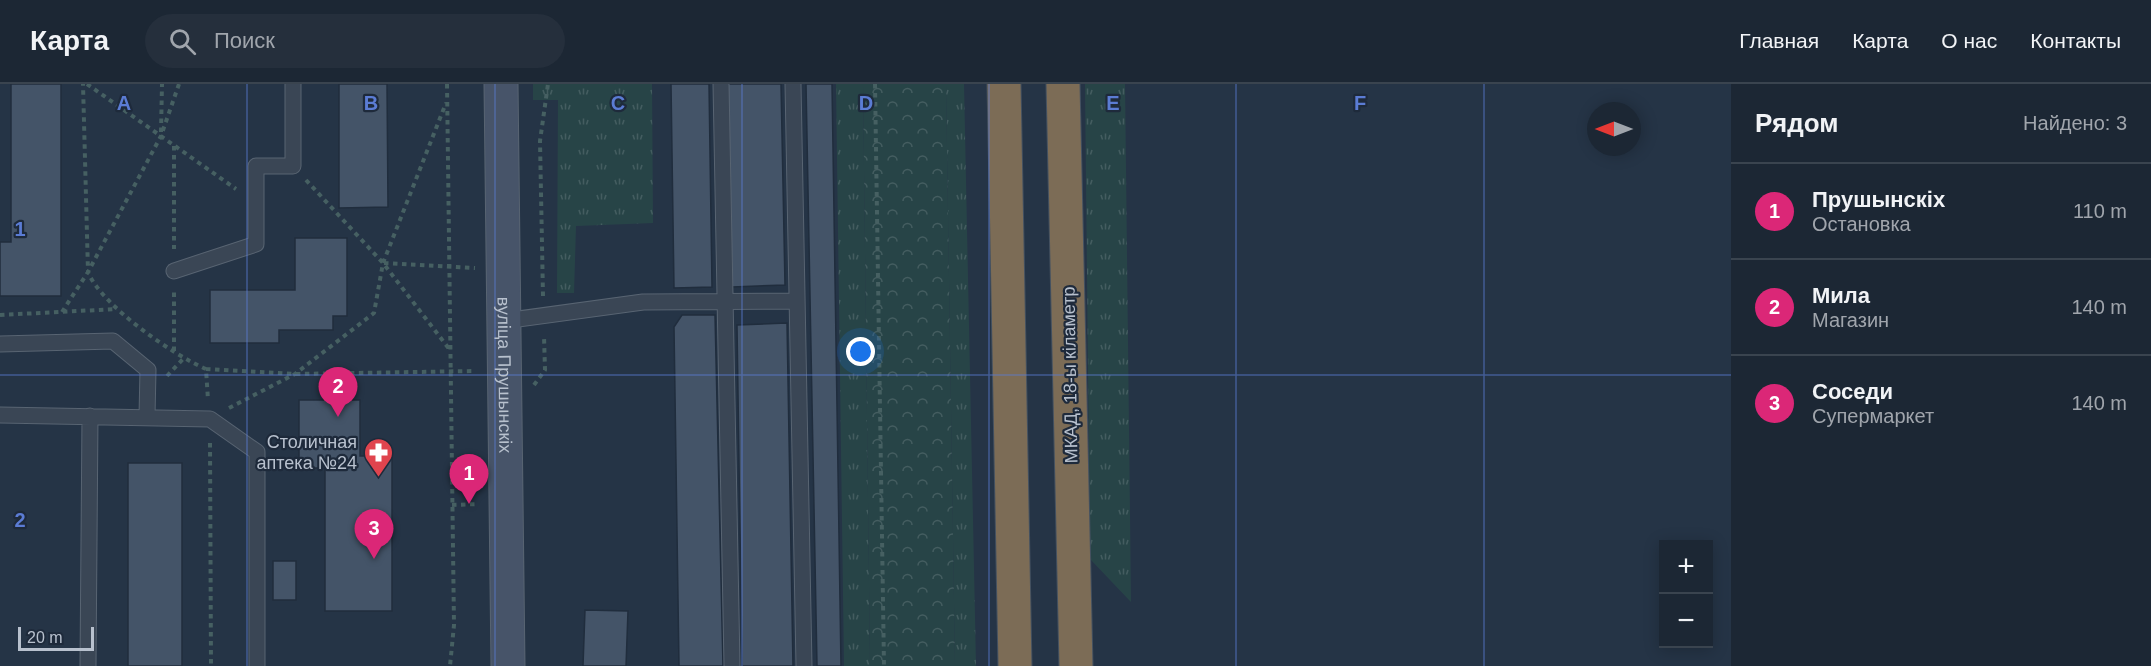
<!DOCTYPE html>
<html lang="ru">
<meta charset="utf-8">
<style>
body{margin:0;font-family:Arial,sans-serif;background:#252f3c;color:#f1f3f6}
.controls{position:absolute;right:18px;bottom:18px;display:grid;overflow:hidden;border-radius:0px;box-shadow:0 3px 15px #0003}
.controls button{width:54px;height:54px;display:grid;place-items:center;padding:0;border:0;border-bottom:2px solid #3a444f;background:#1c2734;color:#f1f3f6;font:30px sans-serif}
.compass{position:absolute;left:1587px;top:18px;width:54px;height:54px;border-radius:50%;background:#1c2734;box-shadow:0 3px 15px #0003;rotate:270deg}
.scale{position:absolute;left:18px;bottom:15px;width:76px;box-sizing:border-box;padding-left:6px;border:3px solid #b8c1ce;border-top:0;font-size:16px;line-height:21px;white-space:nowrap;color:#b8c1ce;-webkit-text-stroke:4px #1e2a3b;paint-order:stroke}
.you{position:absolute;left:861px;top:268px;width:21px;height:21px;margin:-15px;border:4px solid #fff;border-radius:50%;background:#1a73e8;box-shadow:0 0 0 9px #1a73e833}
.badge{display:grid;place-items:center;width:39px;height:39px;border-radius:50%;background:#db2777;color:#fff;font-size:20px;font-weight:700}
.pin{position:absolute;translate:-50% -50px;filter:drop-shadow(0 2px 3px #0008)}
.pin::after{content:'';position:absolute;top:32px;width:21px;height:18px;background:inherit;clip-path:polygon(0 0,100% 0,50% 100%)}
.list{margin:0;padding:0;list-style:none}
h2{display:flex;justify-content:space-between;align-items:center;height:78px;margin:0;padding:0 24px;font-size:26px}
h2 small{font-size:20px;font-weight:400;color:#a0a5ac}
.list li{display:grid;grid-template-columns:39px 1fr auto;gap:18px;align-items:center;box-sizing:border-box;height:96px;padding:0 24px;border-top:2px solid #3a444f}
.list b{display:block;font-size:22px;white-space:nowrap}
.list p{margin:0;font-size:20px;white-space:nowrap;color:#a0a5ac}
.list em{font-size:20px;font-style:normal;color:#a0a5ac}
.icon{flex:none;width:33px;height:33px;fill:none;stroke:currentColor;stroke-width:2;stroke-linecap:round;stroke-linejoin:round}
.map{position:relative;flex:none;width:1731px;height:582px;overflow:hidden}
header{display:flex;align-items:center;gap:36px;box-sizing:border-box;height:84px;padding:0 30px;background:#1c2734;border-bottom:2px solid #3a444f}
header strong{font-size:28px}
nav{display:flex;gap:33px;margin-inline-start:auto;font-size:21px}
.search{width:420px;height:54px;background:#252f3c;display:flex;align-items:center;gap:15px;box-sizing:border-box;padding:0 21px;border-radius:33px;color:#a0a5ac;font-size:22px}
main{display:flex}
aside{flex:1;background:#1c2734}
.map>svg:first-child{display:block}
</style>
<header>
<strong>Карта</strong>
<div class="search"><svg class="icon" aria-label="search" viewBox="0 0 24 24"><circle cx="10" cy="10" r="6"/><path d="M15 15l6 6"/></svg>Поиск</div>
<nav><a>Главная</a><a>Карта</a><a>О нас</a><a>Контакты</a></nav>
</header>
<main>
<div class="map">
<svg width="1731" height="582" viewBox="0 0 1731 582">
<defs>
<pattern id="grass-tufts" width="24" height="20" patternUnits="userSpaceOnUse" patternTransform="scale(1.5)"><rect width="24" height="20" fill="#274447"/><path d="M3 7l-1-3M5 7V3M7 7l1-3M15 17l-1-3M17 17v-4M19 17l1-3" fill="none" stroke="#445d60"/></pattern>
<pattern id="forest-crowns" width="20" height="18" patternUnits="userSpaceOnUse" patternTransform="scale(1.5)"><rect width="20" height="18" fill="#274447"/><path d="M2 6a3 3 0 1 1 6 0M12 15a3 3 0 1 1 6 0" fill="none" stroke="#445d60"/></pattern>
</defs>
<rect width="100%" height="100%" fill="#253446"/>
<path fill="url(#grass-tufts)" d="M533 0H652L653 139 576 142 574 209H557L558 16H533Z
M836 0H863L870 582H844Z
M946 0H964L976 582H955Z
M1085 0H1125L1131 518 1090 475Z"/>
<path fill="url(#forest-crowns)" d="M863 0H946L955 582H870Z"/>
<path fill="#445468" stroke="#202d3d" stroke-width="1.5" d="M11 0H61V212H0V158H11Z
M339 0H387L388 123 339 124Z
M671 0H709L712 203 674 204Z
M728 0H781L785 201 732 203Z
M806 0H832L841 582H817Z
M295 154H347V232H333V246H279V259H210V206H295Z
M682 231H715L723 582H679L674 243Z
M787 239 793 582H742L737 241Z
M299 316H360V372H392V527H325V384H299Z
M128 379H182V582H128Z
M273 477H296V516H273Z
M585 526 628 527 626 582H583Z"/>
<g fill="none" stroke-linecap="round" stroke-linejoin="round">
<defs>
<path id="lane" d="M721 0 732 582
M793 0 804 582
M174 187 256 160V82H293V0
M504 237 643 218 797 217
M0 260 113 257 148 286 147 332
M0 331 210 335 257 368V582
M88 582 90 332"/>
<g id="secondary">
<path id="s1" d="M501 0 508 582"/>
</g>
<path id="highway" d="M1004 0 1015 582
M1063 0 1076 582"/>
</defs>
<use href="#lane" stroke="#586472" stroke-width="17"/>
<use href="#secondary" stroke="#586472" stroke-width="35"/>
<use href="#highway" stroke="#445160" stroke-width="35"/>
<path stroke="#466062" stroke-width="4" stroke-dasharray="4.5 4.5" stroke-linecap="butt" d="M87 0 236 105
M179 0 161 52 88 188C101 221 173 271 206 285L208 316
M447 0 454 541 450 582
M875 0 884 582
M161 48 162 0
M174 62V165
M306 96 383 179 450 266
M384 179 475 184
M543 212 540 57 548 0
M62 228 88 188 83 0
M0 231 117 225
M174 267V206
M206 285 295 290 475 287
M167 292 183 275
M534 301 545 286 544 252
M229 324 295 290 374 229 383 179 446 19
M210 359 211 582
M452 421 479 420"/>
<use href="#lane" stroke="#3a4655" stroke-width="15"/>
<use href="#secondary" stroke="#475469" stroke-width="33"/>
<use href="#highway" stroke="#7c6c56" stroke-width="33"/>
</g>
<path fill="none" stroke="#5b7cd4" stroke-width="1.5" stroke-opacity="0.55" d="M247 0V582M495 0V582M742 0V582M989 0V582M1236 0V582M1484 0V582M0 291H1731"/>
<defs>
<symbol id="pharmacy-pin" viewBox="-11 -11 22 30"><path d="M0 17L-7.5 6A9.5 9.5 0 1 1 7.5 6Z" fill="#e0444e" stroke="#1e2a3b"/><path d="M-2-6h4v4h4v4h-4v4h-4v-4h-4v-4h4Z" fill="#fff"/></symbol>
</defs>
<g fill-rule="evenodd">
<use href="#pharmacy-pin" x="362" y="352" width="33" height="45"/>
</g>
<g text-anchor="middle" stroke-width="4.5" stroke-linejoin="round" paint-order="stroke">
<g font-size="18" fill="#b8c1ce" stroke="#1e2a3b">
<text dy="6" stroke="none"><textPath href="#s1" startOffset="291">вуліца Прушынскіх</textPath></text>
<text transform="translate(1070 291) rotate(-91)" y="6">МКАД, 18-ы кіламетр</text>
</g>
<g font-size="18" fill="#b8c1ce" stroke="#1e2a3b" text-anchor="end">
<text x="357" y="364">Столичная<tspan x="357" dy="21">аптека №24</tspan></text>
</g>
</g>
<g font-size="20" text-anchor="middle" font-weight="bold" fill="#5b7cd4" stroke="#1e2a3b" stroke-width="4.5" stroke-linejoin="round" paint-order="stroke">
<text x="124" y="26">A</text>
<text x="371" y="26">B</text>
<text x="618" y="26">C</text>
<text x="866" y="26">D</text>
<text x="1113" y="26">E</text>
<text x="1360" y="26">F</text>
<text x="20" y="152">1</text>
<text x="20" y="443">2</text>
</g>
</svg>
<div class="controls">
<button>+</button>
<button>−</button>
</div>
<svg class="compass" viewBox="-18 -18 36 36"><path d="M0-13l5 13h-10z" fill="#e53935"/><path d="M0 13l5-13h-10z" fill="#a0a5ac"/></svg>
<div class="scale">20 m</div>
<div class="you"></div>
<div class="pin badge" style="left:469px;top:420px">1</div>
<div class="pin badge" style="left:338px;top:333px">2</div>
<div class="pin badge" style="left:374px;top:475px">3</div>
</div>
<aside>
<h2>Рядом<small>Найдено: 3</small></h2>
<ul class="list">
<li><span class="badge">1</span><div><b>Прушынскіх</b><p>Остановка</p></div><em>110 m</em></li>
<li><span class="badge">2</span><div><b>Мила</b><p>Магазин</p></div><em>140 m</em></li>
<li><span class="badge">3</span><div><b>Соседи</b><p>Супермаркет</p></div><em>140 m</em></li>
</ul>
</aside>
</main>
